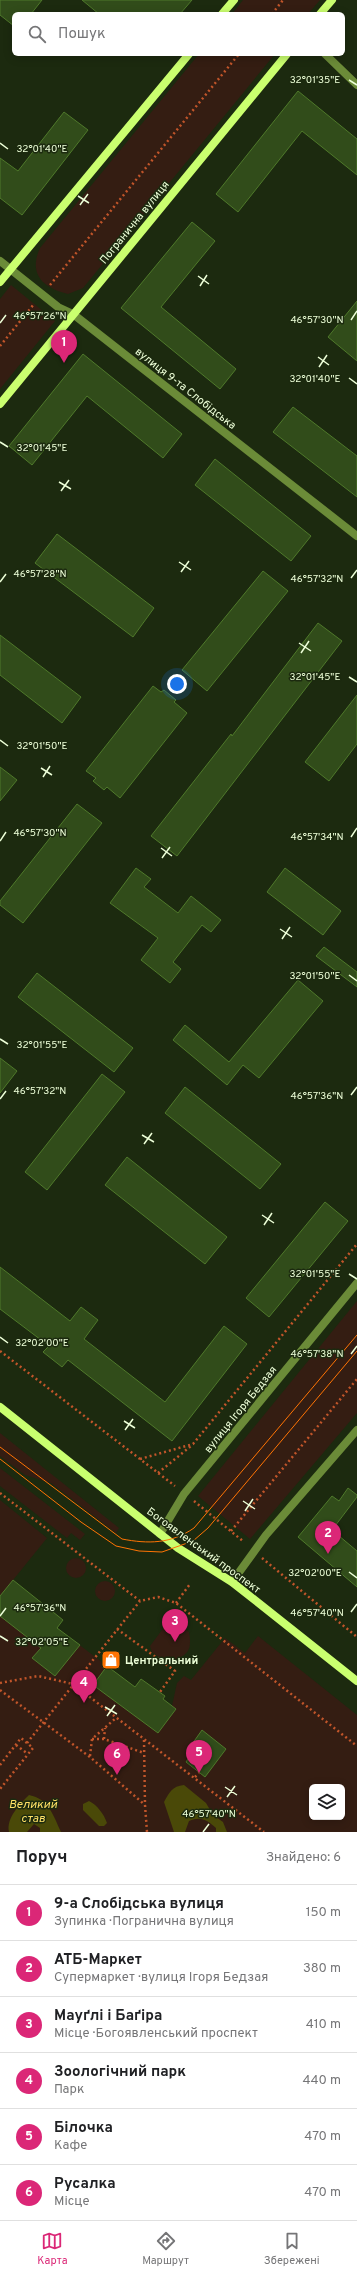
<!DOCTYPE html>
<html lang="uk">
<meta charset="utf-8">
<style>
body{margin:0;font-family:Overpass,sans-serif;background:#f2f2f2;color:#202124}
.controls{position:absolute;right:12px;bottom:12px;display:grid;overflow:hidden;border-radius:6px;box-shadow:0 2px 10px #0003}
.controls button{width:36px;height:36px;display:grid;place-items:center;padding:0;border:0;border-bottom:1px solid #e0e0e0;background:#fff;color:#202124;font:20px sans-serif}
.you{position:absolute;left:177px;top:684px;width:14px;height:14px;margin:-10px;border:3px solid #fff;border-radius:50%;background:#1a73e8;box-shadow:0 0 0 6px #1a73e833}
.badge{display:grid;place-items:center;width:26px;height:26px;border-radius:50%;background:#db2777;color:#fff;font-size:13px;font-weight:700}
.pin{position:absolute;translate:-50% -33px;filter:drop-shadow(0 1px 2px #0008)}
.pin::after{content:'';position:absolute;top:21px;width:14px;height:12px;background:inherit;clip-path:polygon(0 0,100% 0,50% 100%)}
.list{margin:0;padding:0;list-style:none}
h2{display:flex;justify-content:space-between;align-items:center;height:52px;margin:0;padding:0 16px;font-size:17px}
h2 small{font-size:13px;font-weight:400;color:#757577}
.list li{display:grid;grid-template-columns:26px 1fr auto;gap:12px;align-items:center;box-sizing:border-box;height:56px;padding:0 16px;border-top:1px solid #e0e0e0}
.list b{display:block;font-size:15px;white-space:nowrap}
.list p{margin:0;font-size:13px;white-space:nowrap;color:#757577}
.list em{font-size:13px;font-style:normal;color:#757577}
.icon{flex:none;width:22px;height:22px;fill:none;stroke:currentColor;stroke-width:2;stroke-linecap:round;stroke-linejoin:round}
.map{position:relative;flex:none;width:357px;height:1832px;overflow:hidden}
.search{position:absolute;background:#fff;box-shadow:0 2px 10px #0003;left:12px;right:12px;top:12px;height:44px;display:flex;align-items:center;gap:10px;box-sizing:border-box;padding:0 14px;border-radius:6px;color:#757577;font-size:15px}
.sheet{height:388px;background:#fff}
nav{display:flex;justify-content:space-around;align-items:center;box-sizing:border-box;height:56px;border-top:1px solid #e0e0e0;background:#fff;font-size:11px;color:#757577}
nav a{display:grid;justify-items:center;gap:2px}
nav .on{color:#db2777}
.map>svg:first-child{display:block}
</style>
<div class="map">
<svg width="357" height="1832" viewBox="0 0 357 1832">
<rect width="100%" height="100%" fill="#1c2a0f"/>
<path fill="#341d12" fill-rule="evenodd" d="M243 0H320L308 14H232Z
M199 54H275L83 288 68 294C43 288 28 274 40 248Z
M11 285 55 321 0 389V299Z
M357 1301V1413L250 1539 198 1496Z
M0 1433 119 1528 116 1533 51 1483 25 1475 0 1456Z
M0 1468 85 1534 80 1540 71 1533 67 1538 0 1486Z
M0 1500 47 1538 13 1580 63 1620 57 1628 135 1687 141 1679 165 1696 163 1699 172 1706 177 1683 184 1676 191 1680 225 1638 245 1653 258 1636 357 1715V1832H0ZM312 1787H342V1817H312Z
M66 1568a10 10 0 1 1 20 0a10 10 0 1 1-20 0Z
M95 1591a10 10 0 1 1 20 0a10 10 0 1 1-20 0Z
M176 1623 189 1632C193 1654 185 1656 167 1663L152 1652 150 1646 165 1626Z"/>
<path fill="#4a4908" d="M184 1785 206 1803 213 1815 223 1822 227 1832H216V1828C207 1820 201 1816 189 1821L185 1832H174L164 1802C169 1793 172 1786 184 1785Z
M29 1795C49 1799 53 1815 61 1832H40V1828L34 1824 27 1832H9C6 1818 20 1804 29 1795Z
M89 1801C97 1805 104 1814 107 1823L104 1826H99L83 1810V1804Z"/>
<path fill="#314c1a" stroke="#4f792b" d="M0 0H42L31 14H14V26L0 15Z
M82 0H192L180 14H99Z
M298 91 357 139V175L302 131 238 212 216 194Z
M64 112 88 130 22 215 0 198V158L18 171Z
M192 222 215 241 161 307 236 369 220 389 121 308Z
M357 301V361L328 337Z
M83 354 182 434 163 458 87 396 32 465 9 446Z
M293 407 357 456V497L273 432Z
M215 459 311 536 291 561 195 485Z
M57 534 154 608 133 637 35 563Z
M263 571 288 591 207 691 182 670Z
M318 623 342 641 177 856 151 836 231 734 232 736Z
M0 635 81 697 62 723 0 675Z
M153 686 161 692 164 690 176 700 174 702 187 713 120 798 107 787 104 790 93 781 96 778 86 771Z
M357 695V744L329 781 305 762Z
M0 767 17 780 0 801Z
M77 804 102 823 23 923 0 905V901Z
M136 868 151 879 144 887 178 913 191 896 221 920 211 932 202 925 173 962 181 969 170 983 141 960 158 938 110 903Z
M285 868 341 911 323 935 267 892Z
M324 947 357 972V987L316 956Z
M37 973 133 1048 114 1072 18 997Z
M298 980 323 1001 259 1078 243 1065 227 1085 173 1040 185 1025 229 1062Z
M0 1058 17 1071 0 1093Z
M102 1074 125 1092 47 1190 25 1172Z
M185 1087 281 1164 260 1189 165 1113Z
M127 1157 227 1237 205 1264 105 1185Z
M325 1202 348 1221 269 1317 246 1298Z
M0 1267 70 1321 81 1307 98 1320 84 1339 165 1402 224 1326 247 1344 172 1441 68 1360 62 1367 43 1352 49 1346 0 1309Z
M348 1488 357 1495V1497L332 1530 357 1551V1587L298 1537 332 1496 339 1501Z
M13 1580 63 1620 57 1628 80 1645 55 1676 32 1658 41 1648 0 1616V1596Z
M107 1666 135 1687 141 1679 165 1696 163 1699 176 1709 158 1733 93 1685Z
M202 1730 226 1749 205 1777 186 1762 194 1750 190 1747Z"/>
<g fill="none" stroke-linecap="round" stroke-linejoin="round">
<path stroke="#c1552a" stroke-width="2.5" stroke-dasharray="2 3" stroke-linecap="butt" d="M272 14 283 0
M50 285 239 54
M0 346 34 304
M0 1351 175 1486
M140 1459 193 1444 357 1244
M158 1473 191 1446
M0 1493 140 1601 158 1597 176 1603 357 1746
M194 1501 244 1542
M231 1531 357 1379
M262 1558 357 1637
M176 1603 190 1584
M117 1629 175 1671 160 1692
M0 1683 38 1676 73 1684 264 1832
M0 1690 90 1757 145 1805
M92 1739H104L144 1753
M104 1739 105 1728
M144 1740 145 1805 147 1832
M27 1743 140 1601
M16 1745 28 1754
M90 1756 92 1739 116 1718
M0 1765 21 1738 33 1748 0 1789
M195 1777 199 1773"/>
<path stroke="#6b8b38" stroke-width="8" d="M325 54 357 85
M0 261 58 307 73 314 357 536"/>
<path stroke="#6b8b38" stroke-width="8" d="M160 1534 184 1494 357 1283
M232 1582 266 1535 357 1430"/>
<path stroke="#caff6f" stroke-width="8" d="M222 14 234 0
M320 14 332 0
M0 282 189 54
M0 404 287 54
M0 1407 178 1548 232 1582 357 1681"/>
<path stroke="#ff7404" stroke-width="1" d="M0 1447 122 1539C148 1544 171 1544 194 1528L357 1335
M0 1459 81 1522 116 1546 139 1551 162 1552 193 1541 208 1528 357 1351"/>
</g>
<path fill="none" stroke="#edffd8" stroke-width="1.5" d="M349 80 357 85M0 143 8 149M78 196 89 203M80 205 88 194M198 276 209 284M200 286 207 275M351 320 357 311M0 323 6 315M318 357 329 365M319 367 327 355M349 378 357 384M0 442 8 447M59 482 71 489M61 491 69 480M179 562 191 570M181 572 189 561M351 578 357 570M0 582 6 574M299 643 311 651M301 653 309 641M349 677 357 682M0 740 8 746M41 768 52 775M43 777 50 766M351 837 357 828M0 841 6 832M161 848 172 856M162 858 170 847M280 929 292 937M282 939 290 927M349 975 357 981M0 1039 8 1044M351 1095 357 1087M0 1099 6 1091M142 1135 154 1142M144 1144 152 1133M262 1215 274 1223M264 1225 272 1213M349 1274 357 1279M0 1337 8 1343M351 1354 357 1346M124 1421 135 1428M125 1430 133 1419M243 1501 255 1509M245 1511 253 1499M349 1572 357 1578M351 1612 357 1604M0 1616 6 1608M0 1636 8 1641M105 1707 117 1714M107 1716 115 1705M225 1787 237 1795M227 1797 235 1786M203 1832 209 1824"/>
<defs>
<symbol id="shop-square" viewBox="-11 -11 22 22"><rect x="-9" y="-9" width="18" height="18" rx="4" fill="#ff7404" stroke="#1c2a0f"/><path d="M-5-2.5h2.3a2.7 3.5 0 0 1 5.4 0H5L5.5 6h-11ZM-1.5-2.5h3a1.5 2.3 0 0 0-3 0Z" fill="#fff"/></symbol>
</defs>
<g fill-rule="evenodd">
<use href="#shop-square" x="100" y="1649" width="22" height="22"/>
</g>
<g text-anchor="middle" stroke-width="3" stroke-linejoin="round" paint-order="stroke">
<g font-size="11" fill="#edffd8" stroke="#1c2a0f">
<text transform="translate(134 222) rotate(-51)" y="4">Погранична вулиця</text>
<text transform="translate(186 388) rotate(38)" y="4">вулиця 9-та Слобідська</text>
<text transform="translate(240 1409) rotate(-51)" y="4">вулиця Ігоря Бедзая</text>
<text transform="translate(204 1550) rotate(36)" y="4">Богоявленський проспект</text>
</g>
<g font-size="11" font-weight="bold" fill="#edffd8" stroke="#1c2a0f" text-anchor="start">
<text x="125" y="1664">Центральний</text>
</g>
<g font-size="12" font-style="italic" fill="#ffe166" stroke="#1c2a0f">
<text x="33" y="1808">Великий<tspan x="33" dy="14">став</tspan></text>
</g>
</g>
<g font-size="10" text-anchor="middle" fill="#edffd8" stroke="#1c2a0f" stroke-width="3" stroke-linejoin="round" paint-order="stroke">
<text x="315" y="83">32°01'35"E</text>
<text x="42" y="152">32°01'40"E</text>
<text x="40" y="319">46°57'26"N</text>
<text x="317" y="323">46°57'30"N</text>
<text x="315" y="382">32°01'40"E</text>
<text x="42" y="451">32°01'45"E</text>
<text x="40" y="577">46°57'28"N</text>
<text x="317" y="582">46°57'32"N</text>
<text x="315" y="680">32°01'45"E</text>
<text x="42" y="749">32°01'50"E</text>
<text x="40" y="836">46°57'30"N</text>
<text x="317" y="840">46°57'34"N</text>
<text x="315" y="979">32°01'50"E</text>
<text x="42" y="1048">32°01'55"E</text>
<text x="40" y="1094">46°57'32"N</text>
<text x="317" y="1099">46°57'36"N</text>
<text x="315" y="1277">32°01'55"E</text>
<text x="42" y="1346">32°02'00"E</text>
<text x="317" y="1357">46°57'38"N</text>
<text x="315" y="1576">32°02'00"E</text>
<text x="40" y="1611">46°57'36"N</text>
<text x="317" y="1616">46°57'40"N</text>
<text x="42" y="1645">32°02'05"E</text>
<text x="209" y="1817">46°57'40"N</text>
</g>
</svg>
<div class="controls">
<button><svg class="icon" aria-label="layers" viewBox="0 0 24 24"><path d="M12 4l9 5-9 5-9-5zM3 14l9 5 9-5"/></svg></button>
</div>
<div class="you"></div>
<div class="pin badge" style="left:64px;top:363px">1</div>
<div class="pin badge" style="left:328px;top:1554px">2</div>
<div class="pin badge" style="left:175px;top:1642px">3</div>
<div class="pin badge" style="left:84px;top:1703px">4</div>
<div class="pin badge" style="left:199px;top:1773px">5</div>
<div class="pin badge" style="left:117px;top:1775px">6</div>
<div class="search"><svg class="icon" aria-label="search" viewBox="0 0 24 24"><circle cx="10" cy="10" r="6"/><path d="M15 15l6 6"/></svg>Пошук</div>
</div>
<section class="sheet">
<h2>Поруч<small>Знайдено: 6</small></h2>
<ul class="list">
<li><span class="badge">1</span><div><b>9-а Слобідська вулиця</b><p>Зупинка · Погранична вулиця</p></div><em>150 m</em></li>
<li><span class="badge">2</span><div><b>АТБ-Маркет</b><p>Супермаркет · вулиця Ігоря Бедзая</p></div><em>380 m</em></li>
<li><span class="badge">3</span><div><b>Мауґлі і Баґіра</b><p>Місце · Богоявленський проспект</p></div><em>410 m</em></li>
<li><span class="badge">4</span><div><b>Зоологічний парк</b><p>Парк</p></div><em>440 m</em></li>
<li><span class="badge">5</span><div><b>Білочка</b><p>Кафе</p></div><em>470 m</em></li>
<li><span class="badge">6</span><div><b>Русалка</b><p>Місце</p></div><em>470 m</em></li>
</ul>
</section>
<nav>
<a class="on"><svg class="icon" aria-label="map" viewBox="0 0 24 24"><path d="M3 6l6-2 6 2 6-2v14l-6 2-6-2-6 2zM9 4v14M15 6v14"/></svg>Карта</a>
<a><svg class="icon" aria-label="directions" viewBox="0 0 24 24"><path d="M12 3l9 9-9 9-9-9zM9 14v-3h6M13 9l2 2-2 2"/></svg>Маршрут</a>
<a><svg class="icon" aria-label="saved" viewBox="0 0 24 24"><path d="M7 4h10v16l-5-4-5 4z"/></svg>Збережені</a>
</nav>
